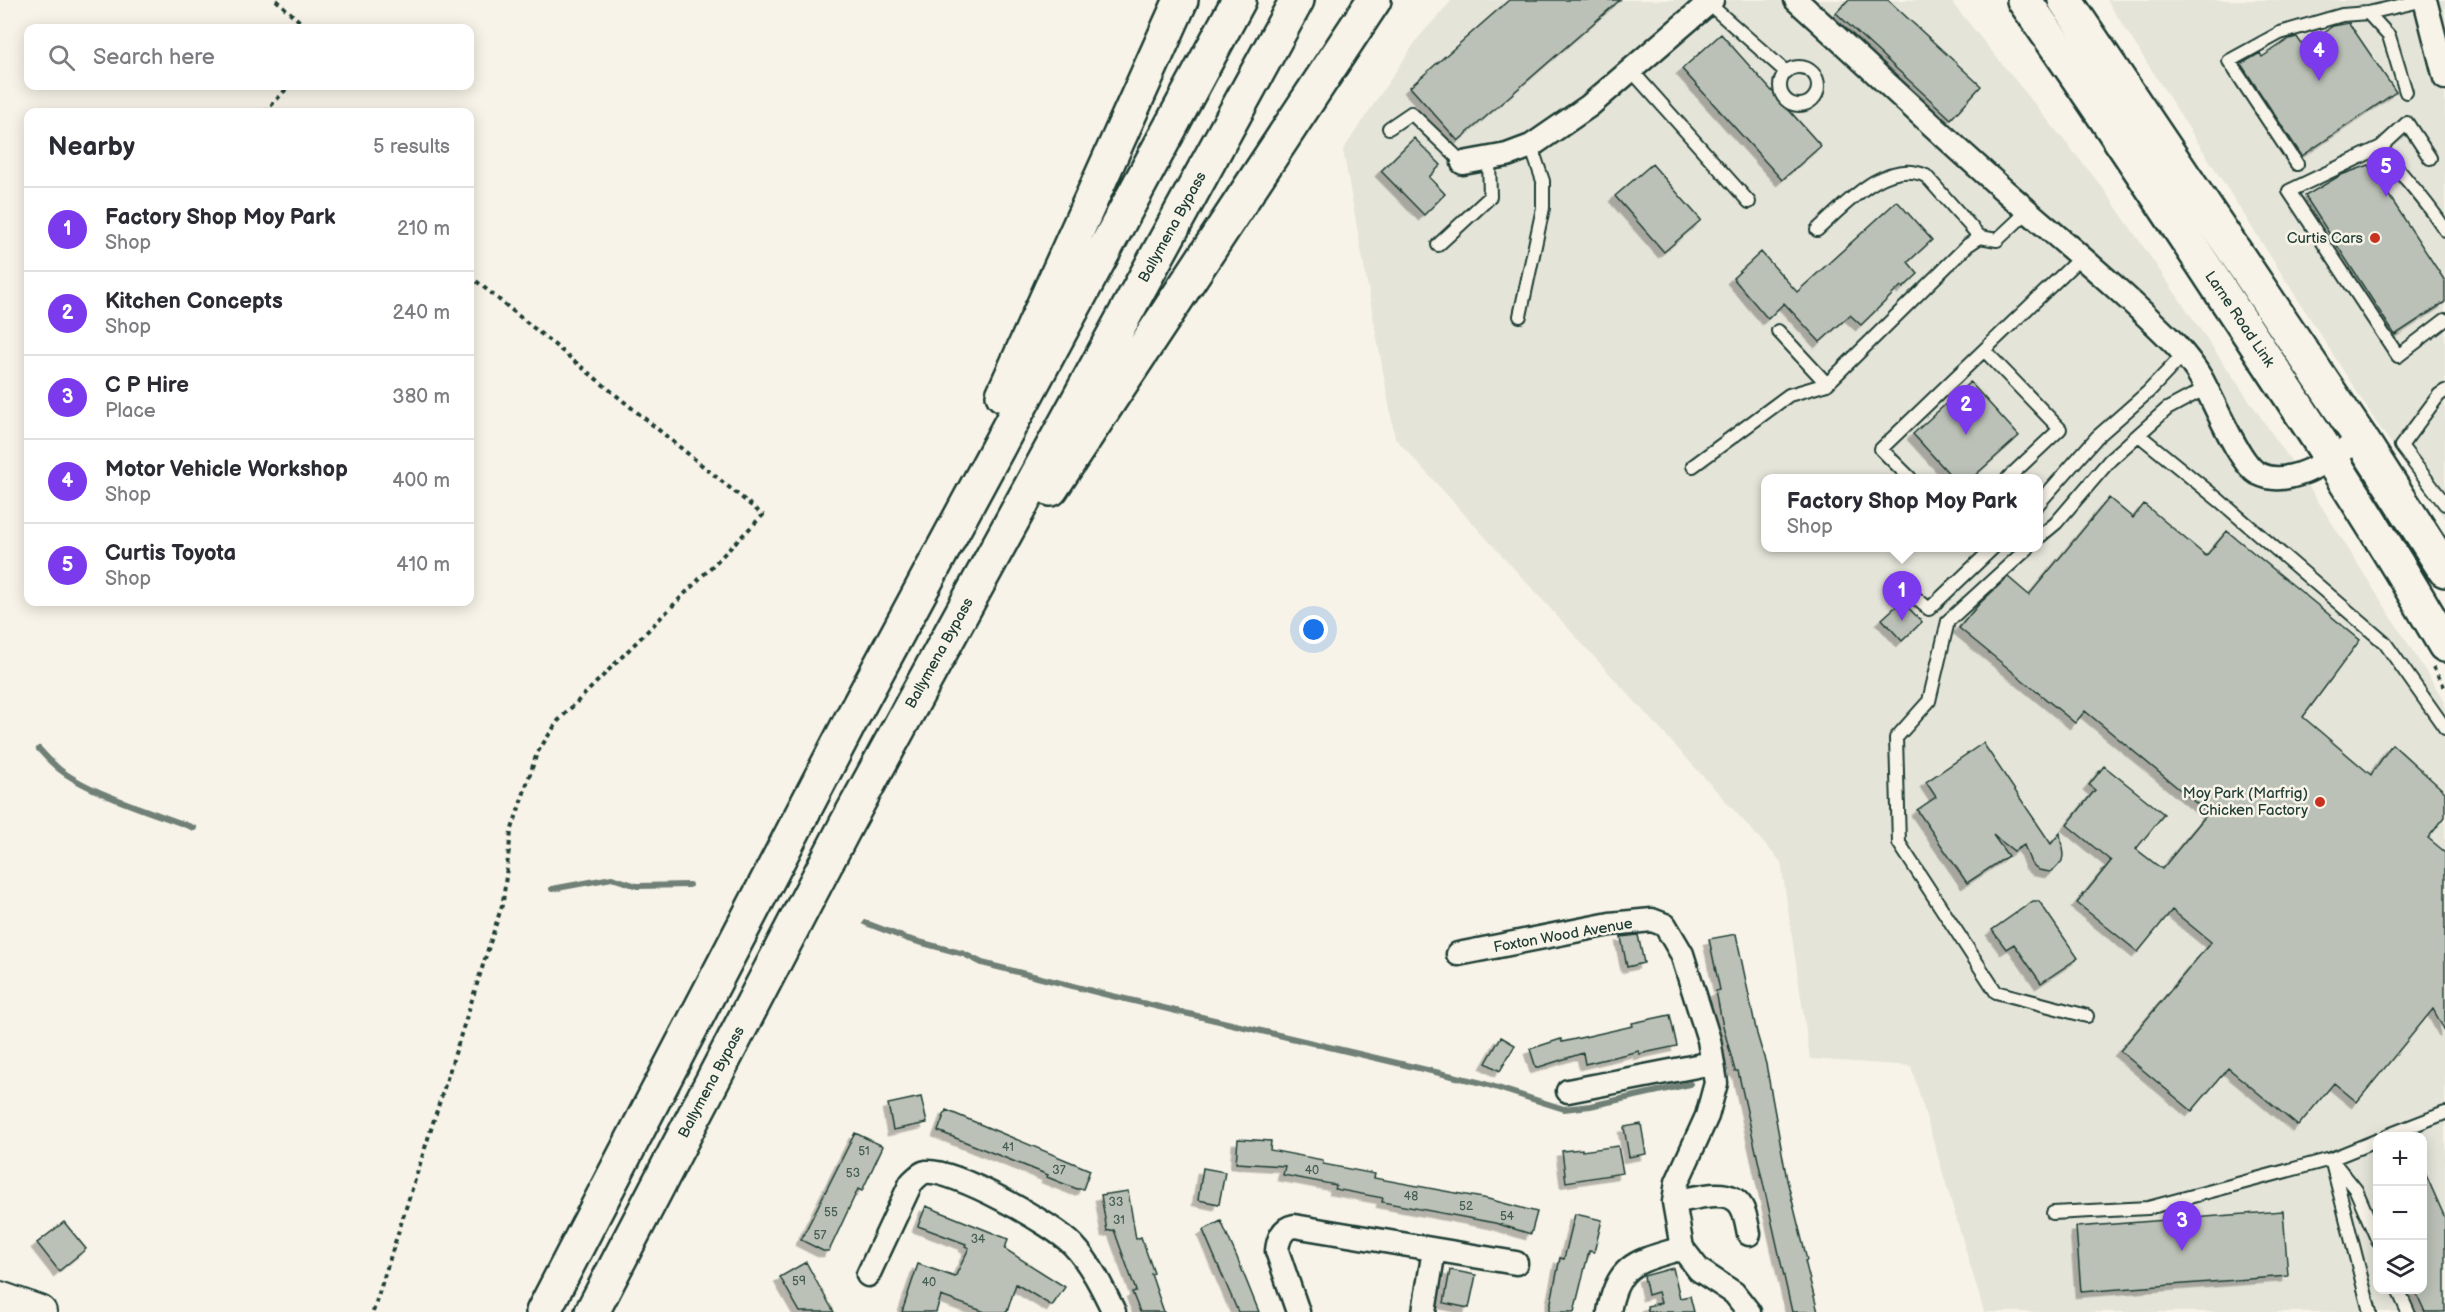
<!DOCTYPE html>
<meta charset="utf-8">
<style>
body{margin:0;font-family:"Balsamiq Sans",sans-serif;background:#f2f2f3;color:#2b2b33}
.controls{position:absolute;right:18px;bottom:18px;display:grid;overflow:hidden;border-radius:12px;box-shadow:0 3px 15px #0003}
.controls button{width:54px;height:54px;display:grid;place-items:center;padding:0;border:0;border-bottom:2px solid #e1e1e2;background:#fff;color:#2b2b33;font:30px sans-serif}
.you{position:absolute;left:1314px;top:630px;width:21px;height:21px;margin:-15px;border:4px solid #fff;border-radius:50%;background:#1a73e8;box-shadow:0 0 0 9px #1a73e833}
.badge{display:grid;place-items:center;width:39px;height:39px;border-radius:50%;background:#7c3aed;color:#fff;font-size:20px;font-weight:700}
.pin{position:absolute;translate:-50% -50px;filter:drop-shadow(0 2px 3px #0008)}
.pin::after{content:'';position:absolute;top:32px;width:21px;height:18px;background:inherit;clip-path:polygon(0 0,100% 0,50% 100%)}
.popup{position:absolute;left:1761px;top:474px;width:282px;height:78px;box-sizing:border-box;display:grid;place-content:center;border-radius:12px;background:#fff;filter:drop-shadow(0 2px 4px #0005);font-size:20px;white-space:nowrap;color:#7c7c81}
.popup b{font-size:22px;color:#2b2b33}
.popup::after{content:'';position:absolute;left:50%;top:100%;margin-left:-12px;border:12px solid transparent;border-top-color:#fff}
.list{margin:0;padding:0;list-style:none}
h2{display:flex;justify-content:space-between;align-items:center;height:78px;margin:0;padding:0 24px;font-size:26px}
h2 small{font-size:20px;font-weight:400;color:#7c7c81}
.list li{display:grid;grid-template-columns:39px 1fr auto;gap:18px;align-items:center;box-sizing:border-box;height:84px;padding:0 24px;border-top:2px solid #e1e1e2}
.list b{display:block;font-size:22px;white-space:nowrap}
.list p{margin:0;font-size:20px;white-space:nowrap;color:#7c7c81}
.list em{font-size:20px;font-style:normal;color:#7c7c81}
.icon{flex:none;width:33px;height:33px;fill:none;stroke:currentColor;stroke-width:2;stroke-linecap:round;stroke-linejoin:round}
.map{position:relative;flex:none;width:2445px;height:1312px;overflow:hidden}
.search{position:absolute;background:#fff;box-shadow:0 3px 15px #0003;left:24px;top:24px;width:450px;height:66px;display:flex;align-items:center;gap:15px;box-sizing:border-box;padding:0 21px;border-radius:12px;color:#7c7c81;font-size:22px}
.panel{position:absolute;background:#fff;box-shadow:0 3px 15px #0003;left:24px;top:108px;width:450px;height:498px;border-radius:12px}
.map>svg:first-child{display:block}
</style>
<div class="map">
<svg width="2445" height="1312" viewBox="0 0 2445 1312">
<defs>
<filter id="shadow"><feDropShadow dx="-5.5" dy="5.5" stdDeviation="0" flood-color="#0004"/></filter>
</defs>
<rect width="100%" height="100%" fill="#f7f3e8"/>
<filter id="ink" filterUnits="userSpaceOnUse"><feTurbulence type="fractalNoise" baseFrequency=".0167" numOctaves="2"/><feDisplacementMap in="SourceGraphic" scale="12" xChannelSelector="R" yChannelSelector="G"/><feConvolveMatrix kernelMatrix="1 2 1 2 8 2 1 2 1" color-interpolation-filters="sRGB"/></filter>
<g filter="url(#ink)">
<path fill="#e5e4d9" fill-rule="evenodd" d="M1452 0H1950L2103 188 2313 493 2445 702V1312H1984L1911 1066 1810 1059 1781 862 1395 438 1343 150 1418 38ZM1766 478H2038V548H1766ZM2378 1136H2422V1290H2378Z
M2107 0H2445V519L2376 422Z"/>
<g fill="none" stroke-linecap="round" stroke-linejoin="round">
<path stroke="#6f8077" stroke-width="6" d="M39 749C45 756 52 763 59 769 91 794 155 813 194 828
M552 889 612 878 637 886 689 885
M866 923 908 939 964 954 982 963 1104 994 1482 1083 1564 1109 1590 1106 1690 1084"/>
</g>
<path fill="#bbc1b6" stroke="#1f3d34" stroke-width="1.5" filter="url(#shadow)" d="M1509 0H1620L1458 141 1410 87Z
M1848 0H1888L1981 86 1951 119 1836 13Z
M2349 23 2396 92 2302 156 2241 64 2260 53 2262 57 2289 39 2297 37 2303 46 2333 26Z
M1721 34 1821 146 1782 180 1682 69Z
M1414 138 1441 165 1429 177 1445 194 1424 215 1381 171Z
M1652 164 1701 220 1664 252 1615 196Z
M2369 165 2445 281V302L2395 335 2305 196 2341 175Z
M1897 201 1932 240 1908 262 1918 274 1903 288 1901 286 1861 325 1850 315 1820 342 1784 303 1768 319 1733 278 1761 252 1797 292Z
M1970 382 2019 436 1972 478H1953L1913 434Z
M2109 498 2133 518 2144 504 2206 556 2227 531 2360 640 2303 717 2371 775 2392 744 2445 792V817L2428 838 2445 852V1031L2433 1009 2357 1102 2334 1083 2298 1126 2228 1068 2192 1111 2120 1051 2211 942 2172 910 2138 952 2077 903 2111 861 2067 825 2095 790 2089 785 2104 766 2164 814 2136 849 2162 869 2208 813 2085 711 2075 723 1959 628 1979 604 2008 577 2029 595Z
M1902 601 1922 622 1902 641 1882 619Z
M1983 743 2051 844 2060 833 2063 855 2062 861 2055 869 2050 872 2039 870 2031 863 2024 845 2014 851 1993 835 2008 856 1967 883 1917 810 1936 797 1926 782Z
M2033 901H2039L2078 958 2041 983 2014 944 2006 949 1992 930Z
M1736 934 1757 1034 1766 1064 1787 1180 1807 1260 1805 1261 1818 1312H1792L1738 1071H1735L1722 1022 1716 991 1720 990 1709 939Z
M1638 935 1644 963 1627 967 1621 937Z
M1670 1015 1677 1046 1639 1054V1051L1585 1064 1583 1053 1536 1068 1530 1049 1561 1039 1562 1042 1633 1026 1632 1023Z
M1501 1037 1515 1045 1500 1071 1486 1063Z
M921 1097 927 1123 893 1130 888 1104Z
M946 1110 1090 1170 1083 1189H1077L1047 1177 1048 1175 938 1131Z
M1641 1124 1646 1154 1629 1157 1624 1127Z
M855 1133 883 1146 862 1191 858 1189 829 1251H823L801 1240Z
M1238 1139 1271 1141 1270 1150 1323 1160V1164L1375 1174 1374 1178 1488 1199 1537 1212 1531 1234 1495 1223 1382 1202 1383 1198 1335 1189 1336 1185 1283 1175 1285 1166 1236 1163Z
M1618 1146 1623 1173 1566 1182 1562 1151 1582 1149V1151Z
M2422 1166 2445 1218V1312H2425L2415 1290H2422Z
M1203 1168 1225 1172 1219 1204 1198 1200Z
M1128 1191 1136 1239 1141 1237 1154 1273 1151 1274 1164 1312H1140L1132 1292 1136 1291 1114 1230 1107 1231 1101 1195Z
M926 1206 1008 1239 1005 1249 1065 1287 1052 1306 1016 1284 1007 1312H985L941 1296 936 1312H902L918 1264 955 1277 969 1248 965 1246 966 1244 918 1226Z
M2283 1211 2288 1276 2081 1292 2076 1227Z
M1575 1214 1602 1220 1594 1252 1589 1251 1574 1312H1549L1560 1258 1564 1259Z
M1221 1221 1236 1255 1259 1312H1238L1203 1230Z
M64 1222 86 1249 59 1271 37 1243Z
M806 1262 819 1286 834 1312H800L780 1277Z
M1673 1268 1680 1298 1690 1296 1694 1312H1648L1647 1306 1661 1303 1658 1292 1648 1295 1644 1276Z
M1450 1270 1476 1275 1469 1308 1444 1303Z"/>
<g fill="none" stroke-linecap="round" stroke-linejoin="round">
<defs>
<path id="lane" d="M1708 3 1786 72
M2368 13 2389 36 2406 92
M1780 86a19 19 0 1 1 38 0a19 19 0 1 1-38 0Z
M1631 70 1749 202
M1389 128 1411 113 1463 163
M2381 147 2407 123 2430 158
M2297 164 2229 61 2280 33 2342 15 2368 13 2425 0
M1817 230C1844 206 1886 157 1926 176L1980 237
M2445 230C2427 200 2401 176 2381 147L2289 191 2398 356 2445 320
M1438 245 1490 197 1489 159
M1520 316 1543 208V181L1531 146
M1778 331 1827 384 1968 245 1980 237 1997 240 2028 211
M1985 351 2060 429 2008 478
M2445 391 2439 395 2401 446 2445 504
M2139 435 2220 501 2385 643 2445 728
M1693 466 1789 395 1827 384
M1910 478 1881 449 2081 257
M2038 504 2097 437 2148 392 2184 354
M2038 538 2056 523 2110 460 2167 409 2206 388
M2028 548 1948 621 1929 701 1896 738 1899 843 1996 992 2087 1016
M1901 586 1929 609 1993 548
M2386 1136 2445 1113
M2053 1213 2148 1208 2331 1159 2356 1190 2378 1241
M2398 1290 2408 1312
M2370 1312 2331 1159 2378 1140"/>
<path id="street" d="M1796 0C1869 66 1940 134 2014 199 2069 247 2125 293 2176 345 2185 355 2194 366 2201 378 2213 399 2239 465 2259 474 2291 490 2334 456 2361 439
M2425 0 2445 78
M1463 163 1507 155 1531 146 1589 106 1712 0
M1458 954 1610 924 1652 920 1665 925 1682 954 1709 1040 1716 1083 1707 1116 1677 1182 1674 1202 1682 1248 1699 1270 1734 1293 1749 1312
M1568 1091 1712 1063
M1674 1202C1693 1199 1729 1186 1741 1206 1746 1214 1747 1225 1749 1234
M868 1275 911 1183C915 1179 920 1173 926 1172 954 1169 1053 1224 1073 1245 1091 1264 1103 1289 1114 1312
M1298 1312 1277 1251C1278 1240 1282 1228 1294 1226L1516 1263
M1424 1312 1434 1250
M1609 1312C1617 1262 1640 1261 1682 1248"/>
<path id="secondary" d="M0 1298 40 1312"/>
<path id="primary" d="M2024 0C2092 96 2157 194 2222 293 2299 408 2375 524 2445 645
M2065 0 2361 439 2445 570"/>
<path id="highway" d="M1003 395 1181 0
M1051 489 1374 0
M543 1312 851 720 1239 0
M592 1312 847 823 1297 0"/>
</defs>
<use href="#lane" stroke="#1f3d34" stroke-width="16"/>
<use href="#street" stroke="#1f3d34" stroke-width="27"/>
<use href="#secondary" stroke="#1f3d34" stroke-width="36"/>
<use href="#primary" stroke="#1f3d34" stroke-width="38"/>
<use href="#highway" stroke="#1f3d34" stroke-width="38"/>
<path stroke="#1f3d34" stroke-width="4" stroke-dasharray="4.5 4.5" stroke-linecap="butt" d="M276 0 307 28
M270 112 267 110 289 86
M2433 667 2445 688
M373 1312 503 902 511 832 537 753 558 721 763 515 470 276"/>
<use href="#lane" stroke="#f7f3e8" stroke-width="12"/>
<use href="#street" stroke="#f7f3e8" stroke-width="22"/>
<use href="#secondary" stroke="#f7f3e8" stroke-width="32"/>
<use href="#primary" stroke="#f7f3e8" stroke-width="33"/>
<use href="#highway" stroke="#f7f3e8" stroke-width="33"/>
</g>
</g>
<g fill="#c8321e" stroke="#f7f3e8" stroke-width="2">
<circle cx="2375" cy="238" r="6"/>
<circle cx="2320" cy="802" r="6"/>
</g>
<g text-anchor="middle" stroke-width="5" stroke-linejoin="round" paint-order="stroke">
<g font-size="12" fill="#465e54">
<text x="1008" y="1151">41</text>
<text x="864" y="1155">51</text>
<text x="1059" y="1174">37</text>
<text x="1312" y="1174">40</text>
<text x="853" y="1177">53</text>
<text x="1411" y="1200">48</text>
<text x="1116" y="1206">33</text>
<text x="1466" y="1210">52</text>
<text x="831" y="1216">55</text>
<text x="1507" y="1220">54</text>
<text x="1119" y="1224">31</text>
<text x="820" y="1239">57</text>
<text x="978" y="1243">34</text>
<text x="799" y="1285">59</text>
<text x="929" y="1286">40</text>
</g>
<g font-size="15" fill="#1f3d34" stroke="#f7f3e8">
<text transform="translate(1172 227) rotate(-61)" y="5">Ballymena Bypass</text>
<text transform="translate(2240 319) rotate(56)" y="5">Larne Road Link</text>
<text transform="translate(939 653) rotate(-61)" y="5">Ballymena Bypass</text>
<text transform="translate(1563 935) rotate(-10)" y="5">Foxton Wood Avenue</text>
<text transform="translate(711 1082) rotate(-62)" y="5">Ballymena Bypass</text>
</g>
<g font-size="15" fill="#1f3d34" stroke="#f7f3e8" text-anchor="end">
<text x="2363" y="243">Curtis Cars</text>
<text x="2308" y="798">Moy Park (Marfrig)<tspan x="2308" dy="17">Chicken Factory</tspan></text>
</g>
</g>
</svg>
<div class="controls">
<button>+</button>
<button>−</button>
<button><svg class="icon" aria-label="layers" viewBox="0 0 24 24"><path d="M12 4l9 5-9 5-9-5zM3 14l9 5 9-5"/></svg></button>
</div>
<div class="you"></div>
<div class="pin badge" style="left:1902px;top:621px">1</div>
<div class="popup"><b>Factory Shop Moy Park</b>Shop</div>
<div class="pin badge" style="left:1966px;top:435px">2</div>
<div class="pin badge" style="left:2182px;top:1251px">3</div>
<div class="pin badge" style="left:2319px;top:81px">4</div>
<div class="pin badge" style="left:2386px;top:197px">5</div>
<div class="search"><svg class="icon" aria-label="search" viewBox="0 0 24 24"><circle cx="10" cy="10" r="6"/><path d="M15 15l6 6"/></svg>Search here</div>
<section class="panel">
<h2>Nearby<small>5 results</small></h2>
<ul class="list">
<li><span class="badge">1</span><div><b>Factory Shop Moy Park</b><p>Shop</p></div><em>210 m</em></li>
<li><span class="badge">2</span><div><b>Kitchen Concepts</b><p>Shop</p></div><em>240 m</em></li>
<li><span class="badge">3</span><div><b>C P Hire</b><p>Place</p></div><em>380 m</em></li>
<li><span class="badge">4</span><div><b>Motor Vehicle Workshop</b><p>Shop</p></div><em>400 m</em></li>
<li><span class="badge">5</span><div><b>Curtis Toyota</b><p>Shop</p></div><em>410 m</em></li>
</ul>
</section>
</div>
